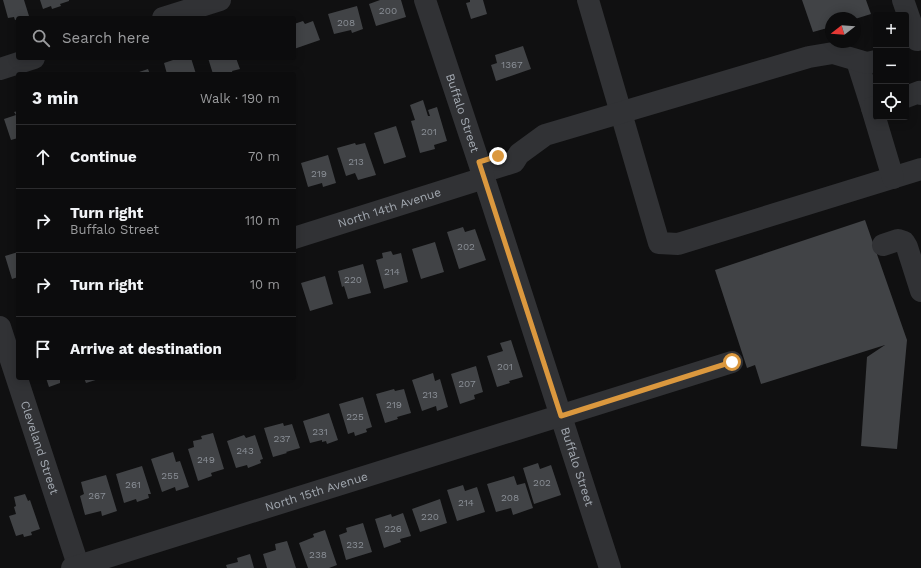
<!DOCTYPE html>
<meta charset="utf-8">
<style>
body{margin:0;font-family:"Work Sans",sans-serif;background:#151516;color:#f1f3f6}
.controls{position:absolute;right:12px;top:12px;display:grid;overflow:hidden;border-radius:4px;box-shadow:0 2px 10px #0003}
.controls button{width:36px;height:36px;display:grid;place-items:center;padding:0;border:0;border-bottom:1px solid #2c2c2e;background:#0c0c0d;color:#f1f3f6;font:20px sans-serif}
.compass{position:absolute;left:825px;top:12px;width:36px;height:36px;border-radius:50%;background:#0c0c0d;box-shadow:0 2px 10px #0003;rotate:253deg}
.stop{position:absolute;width:12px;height:12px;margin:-9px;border:3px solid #db983e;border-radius:50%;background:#fff}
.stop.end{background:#db983e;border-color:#fff;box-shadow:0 1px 4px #0008}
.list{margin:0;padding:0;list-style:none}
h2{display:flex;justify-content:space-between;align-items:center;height:52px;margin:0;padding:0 16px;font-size:17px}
h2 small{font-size:13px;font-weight:400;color:#9a9b9d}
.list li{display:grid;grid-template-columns:26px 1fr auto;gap:12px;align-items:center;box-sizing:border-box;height:64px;padding:0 16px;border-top:1px solid #2c2c2e}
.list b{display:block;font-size:15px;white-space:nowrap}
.list p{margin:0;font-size:13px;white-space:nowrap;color:#9a9b9d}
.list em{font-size:13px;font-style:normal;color:#9a9b9d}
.icon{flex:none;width:22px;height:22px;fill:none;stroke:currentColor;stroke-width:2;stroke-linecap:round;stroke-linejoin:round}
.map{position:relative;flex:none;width:921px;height:568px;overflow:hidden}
.search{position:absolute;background:#0c0c0d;box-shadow:0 2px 10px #0003;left:16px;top:16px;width:280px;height:44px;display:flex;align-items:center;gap:10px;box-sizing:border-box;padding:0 14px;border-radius:4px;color:#9a9b9d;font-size:15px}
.panel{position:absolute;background:#0c0c0d;box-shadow:0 2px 10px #0003;left:16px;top:72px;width:280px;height:308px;border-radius:4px}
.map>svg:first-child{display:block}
</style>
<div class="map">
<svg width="921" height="568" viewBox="0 0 921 568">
<rect width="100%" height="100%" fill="#101011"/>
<path fill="#414346" d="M3 0H24L29 16 22 18H18V19L15 20 14 17 8 18Z
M40 0H69V1L60 4 61 6 52 9 51 6 43 9Z
M380 0H401L406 17 376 26 369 4Z
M470 0H483L487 14 471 19 466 3 470 2Z
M802 0H866L871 14 855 19V18H831V27L813 32Z
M357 6 363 29 352 33 351 30 334 34 328 14Z
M303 21 305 24 313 21 320 40 294 49V24Z
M523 46 531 69 496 81 491 65 497 63 495 55Z
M179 58V60L185 58H191L196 74H167L164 63Z
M208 58H236L240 69 232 71 233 74H213Z
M148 69 150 74H133Z
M423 100 428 116H430L428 110 437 107 447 141 434 145 435 149 420 153 411 121 415 120 410 105Z
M18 111V138L11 140 4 119 16 115 14 112Z
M396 126 406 157 384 164 374 133Z
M355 143 356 145 365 143 376 175 358 180 355 173 346 176 337 148Z
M328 155 336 183 323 187 322 183 308 187 301 163Z
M865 220 907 340 897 449 861 446 867 357 885 345 761 384 755 365 747 368 715 270Z
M463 227 465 232 475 229 486 260 459 269 447 232Z
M435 242 444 272 421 279 412 249Z
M391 251 393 255 401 253 408 282 384 289 376 260 383 258 382 253Z
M18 252V277L12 279 5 256Z
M363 264 371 293 348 299 344 286 342 287 338 271Z
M325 276 333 304 310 311 301 283Z
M511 340 523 377 509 381 510 383 497 387 487 356 503 351 500 343Z
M476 366 483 392 474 395 475 399 460 404 451 374Z
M433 373 435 381 440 379 448 407 437 411 436 406 422 411 412 380Z
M46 378H66L60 380V383L49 387Z
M84 378H102L86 383Z
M394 389 395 391 404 389 411 413 397 417 398 419 385 423 376 394Z
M363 397 372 427 366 429 367 432 355 436 354 432 348 434 339 404Z
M329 413 338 440 327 444 326 441 322 442V440L310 443 303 421Z
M283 423 284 426 292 424 300 448 286 452 287 453 273 457 264 428Z
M213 433 224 469 211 473 212 476 198 481 188 449 194 447 193 441 202 439 201 436Z
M244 435 246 438 255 435 263 459 260 460 261 463 248 468 247 465 236 468 227 441Z
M173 452 176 462 180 461 189 487 176 491 175 487 162 492 151 459Z
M538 463 540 469 551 465 561 495 534 504 523 468Z
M142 466 151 494H148L149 498 137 502 136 499 124 503 116 474Z
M106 475 117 511 102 516 101 511 85 515 80 496 84 494 81 482Z
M514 476 517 485 525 483 533 508 513 515 511 508 496 512 487 484Z
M463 485 465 491 477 487 485 512 457 521 447 490Z
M25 494 28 501 30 500 40 529 31 532 32 535 24 537 23 534 16 536 9 516 16 514 14 507 16 506 14 497Z
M440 499 447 523 420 532 412 509Z
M403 513 411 536 400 539 401 542 384 548 375 519 391 514 392 517Z
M363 523 372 552 346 560 339 535 347 532 346 528Z
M325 530 337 565 329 568H308L299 543 314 537 313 534Z
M287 541 296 568H267L263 554 276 550 275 544Z
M250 554 254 568H227L226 565 238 562 237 558Z"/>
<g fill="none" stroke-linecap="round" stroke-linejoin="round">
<g stroke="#313235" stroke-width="22">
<path id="s1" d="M425 0 484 178 610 568"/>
<path d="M588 0 659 243 678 244 921 169"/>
<path d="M903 0 917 40"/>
<path d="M163 18 220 0"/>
<path d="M857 61 872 108"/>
<path d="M0 69 34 58"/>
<path d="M906 97 919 92 921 94"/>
<path d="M876 107 872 108 893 178"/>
<path d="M482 172 514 162 519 154 545 135 809 57 833 53 867 63 876 61"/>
<path id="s2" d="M294 238 484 178"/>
<path d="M883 245 898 240 904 242 907 247 921 291"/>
<path id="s3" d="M0 327 79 568"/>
<path id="s4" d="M72 568 732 362"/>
</g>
</g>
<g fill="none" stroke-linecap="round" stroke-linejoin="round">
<path stroke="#db983e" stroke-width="5" d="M498 156 479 162 561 416 732 362"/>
</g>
<g text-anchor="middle" stroke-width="3" stroke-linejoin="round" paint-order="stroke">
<g font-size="10" fill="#8a8f96">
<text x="388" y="14">200</text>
<text x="346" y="26">208</text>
<text x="512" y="68">1367</text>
<text x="429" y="135">201</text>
<text x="356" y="165">213</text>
<text x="319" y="177">219</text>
<text x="466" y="250">202</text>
<text x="392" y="275">214</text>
<text x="353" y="283">220</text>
<text x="505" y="370">201</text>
<text x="467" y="387">207</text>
<text x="430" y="398">213</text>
<text x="394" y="408">219</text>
<text x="355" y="420">225</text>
<text x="320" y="435">231</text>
<text x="282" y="442">237</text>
<text x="245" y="454">243</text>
<text x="206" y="463">249</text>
<text x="170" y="479">255</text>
<text x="542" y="486">202</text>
<text x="133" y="488">261</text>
<text x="97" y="499">267</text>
<text x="510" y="501">208</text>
<text x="466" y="506">214</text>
<text x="430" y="520">220</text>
<text x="393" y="532">226</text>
<text x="355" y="548">232</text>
<text x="318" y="558">238</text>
</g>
<g font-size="12" fill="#a2a8b0" stroke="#0b0b0c">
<text dy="4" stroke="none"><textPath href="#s1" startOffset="119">Buffalo Street</textPath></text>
<text dy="4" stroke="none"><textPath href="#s2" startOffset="100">North 14th Avenue</textPath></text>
<text dy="4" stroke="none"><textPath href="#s3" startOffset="127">Cleveland Street</textPath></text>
<text dy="4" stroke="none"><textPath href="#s1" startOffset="491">Buffalo Street</textPath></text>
<text dy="4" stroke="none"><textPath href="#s4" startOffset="256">North 15th Avenue</textPath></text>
</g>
</g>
</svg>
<div class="controls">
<button>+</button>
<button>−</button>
<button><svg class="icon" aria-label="locate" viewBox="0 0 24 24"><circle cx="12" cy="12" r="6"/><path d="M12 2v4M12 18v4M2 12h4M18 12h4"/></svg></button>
</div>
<svg class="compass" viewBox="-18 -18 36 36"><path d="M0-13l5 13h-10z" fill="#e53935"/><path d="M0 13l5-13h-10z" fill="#9a9b9d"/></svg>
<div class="stop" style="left:732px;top:362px"></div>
<div class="stop end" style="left:498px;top:156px"></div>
<div class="search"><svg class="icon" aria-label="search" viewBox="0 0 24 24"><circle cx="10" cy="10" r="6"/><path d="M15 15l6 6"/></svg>Search here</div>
<section class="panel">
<h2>3 min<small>Walk · 190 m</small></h2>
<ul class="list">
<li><svg class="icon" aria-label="ahead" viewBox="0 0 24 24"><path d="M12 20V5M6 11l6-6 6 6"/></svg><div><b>Continue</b></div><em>70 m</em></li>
<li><svg class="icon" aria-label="right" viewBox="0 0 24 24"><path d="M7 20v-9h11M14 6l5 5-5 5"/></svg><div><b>Turn right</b><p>Buffalo Street</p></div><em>110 m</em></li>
<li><svg class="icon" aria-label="right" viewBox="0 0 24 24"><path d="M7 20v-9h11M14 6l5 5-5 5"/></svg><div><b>Turn right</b></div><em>10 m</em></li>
<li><svg class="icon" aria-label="arrive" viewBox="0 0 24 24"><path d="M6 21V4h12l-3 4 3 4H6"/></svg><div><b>Arrive at destination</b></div></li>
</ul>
</section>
</div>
